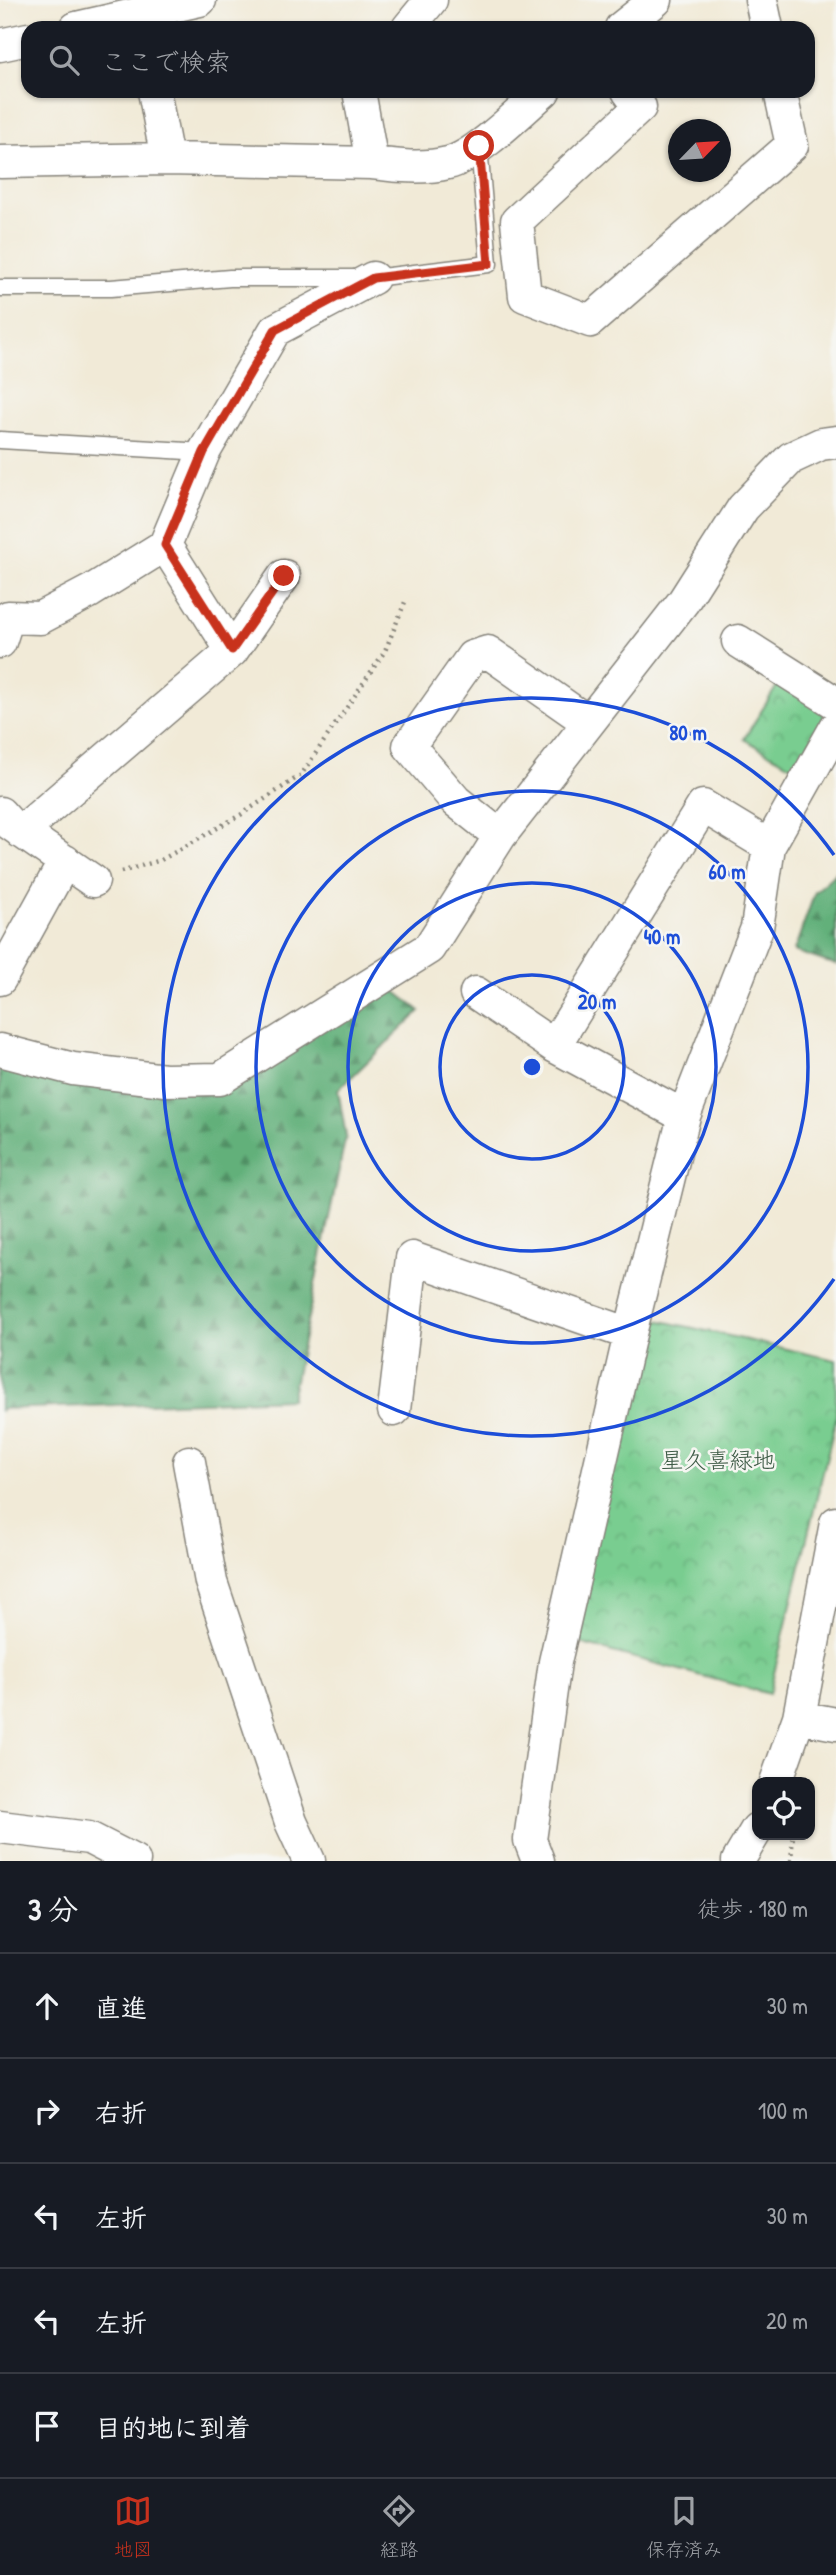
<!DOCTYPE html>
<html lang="ja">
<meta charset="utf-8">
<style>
body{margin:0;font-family:"Patrick Hand","Klee One",sans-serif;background:#20242c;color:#f1f3f6}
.controls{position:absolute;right:21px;bottom:21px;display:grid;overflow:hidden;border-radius:14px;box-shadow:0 2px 5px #0004}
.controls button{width:63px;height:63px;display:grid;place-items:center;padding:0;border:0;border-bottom:2px solid #363941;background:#171b24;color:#f1f3f6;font:35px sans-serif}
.compass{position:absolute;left:668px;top:119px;width:63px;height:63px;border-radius:50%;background:#171b24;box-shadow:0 2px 5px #0004;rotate:65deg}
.stop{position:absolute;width:21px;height:21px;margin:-16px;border:5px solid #c8321e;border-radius:50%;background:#fff}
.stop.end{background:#c8321e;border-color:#fff;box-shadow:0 2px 7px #0008}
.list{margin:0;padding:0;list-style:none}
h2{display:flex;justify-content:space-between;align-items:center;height:91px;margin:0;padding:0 28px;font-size:30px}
h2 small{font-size:23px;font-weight:400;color:#9ea1a6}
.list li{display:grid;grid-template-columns:46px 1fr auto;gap:21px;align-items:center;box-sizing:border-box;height:105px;padding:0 28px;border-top:2px solid #363941}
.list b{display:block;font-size:26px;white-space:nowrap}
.list em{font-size:23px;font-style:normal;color:#9ea1a6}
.icon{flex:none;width:38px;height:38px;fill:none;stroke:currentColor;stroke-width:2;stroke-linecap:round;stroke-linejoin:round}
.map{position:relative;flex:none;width:836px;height:1861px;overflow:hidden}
.search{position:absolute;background:#171b24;box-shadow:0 2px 5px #0004;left:21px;right:21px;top:21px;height:77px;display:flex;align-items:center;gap:18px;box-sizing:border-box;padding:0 24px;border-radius:21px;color:#9ea1a6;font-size:26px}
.sheet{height:616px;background:#171b24}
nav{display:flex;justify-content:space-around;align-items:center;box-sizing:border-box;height:98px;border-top:2px solid #363941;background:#171b24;font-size:19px;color:#9ea1a6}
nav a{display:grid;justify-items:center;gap:4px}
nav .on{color:#c8321e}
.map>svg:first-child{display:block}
</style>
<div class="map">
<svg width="836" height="1861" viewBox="0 0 836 1861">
<defs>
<pattern id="forest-firs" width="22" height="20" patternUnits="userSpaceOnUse" patternTransform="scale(1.75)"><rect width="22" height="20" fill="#62b07a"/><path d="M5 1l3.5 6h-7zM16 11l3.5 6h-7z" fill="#508e63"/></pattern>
<pattern id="park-crowns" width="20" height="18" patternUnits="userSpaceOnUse" patternTransform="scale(1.75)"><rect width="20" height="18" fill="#79cd90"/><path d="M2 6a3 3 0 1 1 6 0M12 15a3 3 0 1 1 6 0" fill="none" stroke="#68af7c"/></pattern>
</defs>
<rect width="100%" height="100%" fill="#f6f6f2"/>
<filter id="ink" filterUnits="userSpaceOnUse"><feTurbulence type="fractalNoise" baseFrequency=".0143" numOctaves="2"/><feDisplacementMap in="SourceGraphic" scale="14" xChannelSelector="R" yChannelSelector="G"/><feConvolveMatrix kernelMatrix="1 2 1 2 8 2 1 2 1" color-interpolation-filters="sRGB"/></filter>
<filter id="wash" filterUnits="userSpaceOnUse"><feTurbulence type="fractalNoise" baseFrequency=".00686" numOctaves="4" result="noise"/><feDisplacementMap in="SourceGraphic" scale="28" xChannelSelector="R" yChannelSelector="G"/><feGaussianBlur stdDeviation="1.57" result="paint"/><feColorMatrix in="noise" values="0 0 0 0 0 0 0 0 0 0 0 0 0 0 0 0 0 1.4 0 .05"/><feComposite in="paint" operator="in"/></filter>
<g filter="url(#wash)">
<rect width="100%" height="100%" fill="#f1ead7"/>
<path fill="url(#forest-firs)" stroke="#3f664b" stroke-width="2" d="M836 872V965L794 951 815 892Z
M384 982 420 1011 338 1090 346 1136 291 1399 1 1409 0 1412V1070L83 1062 227 1087Z"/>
<path fill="url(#park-crowns)" stroke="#4a7456" stroke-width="2" d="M780 681 819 704 825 718 795 768 744 739Z
M644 1317 836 1360V1419L769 1694 568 1640Z"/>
</g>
<g filter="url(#ink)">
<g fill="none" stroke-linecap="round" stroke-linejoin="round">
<defs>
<path id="lane" d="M0 288H111L230 278H373L489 264 479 146
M0 440 204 452"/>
<path id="street" d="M761 0 767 28
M76 28 200 0
M408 28 431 0
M621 28 656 0
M0 45 28 39
M154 91 167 159
M359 91 372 163
M628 91 640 107 517 221 525 296 590 321 792 145 780 91
M0 162 167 159 372 163C397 166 424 169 448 163 475 157 522 110 544 91
M165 545 232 651
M738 641 836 703
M0 642 8 617 40 618 91 591 165 545 204 452 275 330 373 278
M0 813 9 823 93 881
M21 832 232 651 284 576
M500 836 456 801 409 746 472 657 488 652 588 722
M0 979 65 861
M476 993 554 1046 684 1116
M554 1046 703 806 769 846
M0 1050 73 1069 165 1080 220 1079 429 948 500 836 683 602 743 508 791 458 821 444 836 442
M394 1410 412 1258 630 1334
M189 1462 211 1582 291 1822 309 1861
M799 1717 836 1724
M776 1782 799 1717 836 1523
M0 1827 89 1838 134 1861
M538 1861 530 1840 555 1662 630 1334 684 1116 757 928 769 846 836 727
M738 1861 757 1829"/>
</defs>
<use href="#lane" stroke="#86837a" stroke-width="19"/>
<use href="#street" stroke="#86837a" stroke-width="35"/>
<path stroke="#86837a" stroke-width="4.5" stroke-dasharray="2 5" stroke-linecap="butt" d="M121 872 161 860 242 814 301 775 385 651 405 602
M791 1861 793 1835"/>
<use href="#lane" stroke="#fff" stroke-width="16"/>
<use href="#street" stroke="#fff" stroke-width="32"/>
</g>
</g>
<g fill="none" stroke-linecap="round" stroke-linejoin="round" filter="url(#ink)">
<path stroke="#c8321e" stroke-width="9" d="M284 576 232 650 165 545 204 452 275 330 373 278 489 264 479 146"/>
</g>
<g fill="none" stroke="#1d4ed8" stroke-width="3.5">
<circle cx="532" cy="1067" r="92"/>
<circle cx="532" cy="1067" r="184"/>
<circle cx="532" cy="1067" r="276"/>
<path d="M834 1279A369 369 0 1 1 834 855"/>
</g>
<g text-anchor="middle" stroke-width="5" stroke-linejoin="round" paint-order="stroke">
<g font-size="23" fill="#3d5a45" stroke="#f6f6f2">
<text x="718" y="1468">星久喜緑地</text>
</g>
</g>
<circle cx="532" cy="1067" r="10" fill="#1d4ed8" stroke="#f6f6f2" stroke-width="3.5"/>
<g font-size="21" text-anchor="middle" font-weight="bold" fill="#1d4ed8" stroke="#f6f6f2" stroke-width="5" stroke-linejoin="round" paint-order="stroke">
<text x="688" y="740">80 m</text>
<text x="727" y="879">60 m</text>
<text x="662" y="944">40 m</text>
<text x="597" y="1009">20 m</text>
</g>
</svg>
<div class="controls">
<button><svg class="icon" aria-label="locate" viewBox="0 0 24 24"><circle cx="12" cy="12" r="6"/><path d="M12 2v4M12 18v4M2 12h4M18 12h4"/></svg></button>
</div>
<svg class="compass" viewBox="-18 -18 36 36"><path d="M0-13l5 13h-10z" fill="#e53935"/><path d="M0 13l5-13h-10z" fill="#9ea1a6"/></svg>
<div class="stop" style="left:479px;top:146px"></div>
<div class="stop end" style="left:284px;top:576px"></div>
<div class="search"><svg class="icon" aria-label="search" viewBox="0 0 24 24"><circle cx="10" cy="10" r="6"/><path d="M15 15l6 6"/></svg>ここで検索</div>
</div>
<section class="sheet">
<h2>3 分<small>徒歩 · 180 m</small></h2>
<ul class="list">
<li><svg class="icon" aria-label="ahead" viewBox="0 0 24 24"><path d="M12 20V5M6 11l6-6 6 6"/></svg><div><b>直進</b></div><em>30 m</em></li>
<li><svg class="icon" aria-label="right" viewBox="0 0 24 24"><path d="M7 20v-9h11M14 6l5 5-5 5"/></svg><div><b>右折</b></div><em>100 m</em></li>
<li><svg class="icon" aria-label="left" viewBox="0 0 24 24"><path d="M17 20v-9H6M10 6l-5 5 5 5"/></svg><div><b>左折</b></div><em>30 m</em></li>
<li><svg class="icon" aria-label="left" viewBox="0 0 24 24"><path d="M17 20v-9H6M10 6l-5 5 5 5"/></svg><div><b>左折</b></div><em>20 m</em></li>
<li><svg class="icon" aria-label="arrive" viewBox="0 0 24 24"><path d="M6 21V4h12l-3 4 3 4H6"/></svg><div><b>目的地に到着</b></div></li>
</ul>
</section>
<nav>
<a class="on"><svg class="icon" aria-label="map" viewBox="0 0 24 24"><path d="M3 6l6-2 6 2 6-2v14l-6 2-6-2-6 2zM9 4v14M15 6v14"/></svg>地図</a>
<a><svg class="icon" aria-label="directions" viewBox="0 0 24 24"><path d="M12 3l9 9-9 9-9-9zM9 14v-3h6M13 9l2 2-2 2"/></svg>経路</a>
<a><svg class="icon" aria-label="saved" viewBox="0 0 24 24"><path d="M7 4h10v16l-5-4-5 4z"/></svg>保存済み</a>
</nav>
